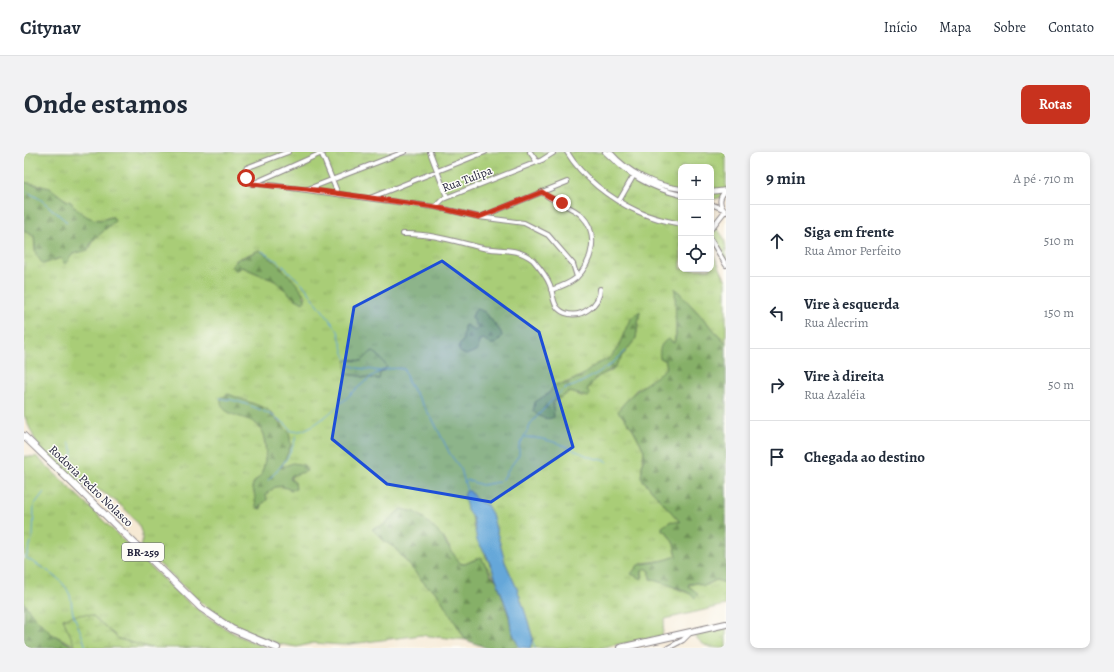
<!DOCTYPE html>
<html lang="pt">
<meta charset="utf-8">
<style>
body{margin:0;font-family:Alegreya,serif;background:#f2f2f3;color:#1f2937}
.controls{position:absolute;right:12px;top:12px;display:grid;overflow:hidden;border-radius:8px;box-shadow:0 2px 6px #0003}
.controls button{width:36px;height:36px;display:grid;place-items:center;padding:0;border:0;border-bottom:1px solid #e0e1e3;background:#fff;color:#1f2937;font:20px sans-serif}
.stop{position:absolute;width:12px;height:12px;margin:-9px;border:3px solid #c8321e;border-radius:50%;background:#fff}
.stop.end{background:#c8321e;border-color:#fff;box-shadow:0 1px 4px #0008}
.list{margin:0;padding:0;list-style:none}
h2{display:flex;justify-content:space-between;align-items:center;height:52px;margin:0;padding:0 16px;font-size:17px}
h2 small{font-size:13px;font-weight:400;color:#747a83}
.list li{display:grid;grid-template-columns:26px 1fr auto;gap:12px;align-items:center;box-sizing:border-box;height:72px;padding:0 16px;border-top:1px solid #e0e1e3}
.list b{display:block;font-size:15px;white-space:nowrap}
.list p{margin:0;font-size:13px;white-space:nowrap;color:#747a83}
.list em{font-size:13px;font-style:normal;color:#747a83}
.icon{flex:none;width:22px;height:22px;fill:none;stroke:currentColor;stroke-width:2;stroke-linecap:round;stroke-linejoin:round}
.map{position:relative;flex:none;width:702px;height:496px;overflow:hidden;border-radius:8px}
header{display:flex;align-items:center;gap:24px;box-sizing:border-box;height:56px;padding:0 20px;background:#fff;border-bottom:1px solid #e0e1e3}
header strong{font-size:19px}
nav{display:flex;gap:22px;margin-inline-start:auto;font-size:14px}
.intro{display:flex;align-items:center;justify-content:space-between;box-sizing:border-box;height:96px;padding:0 24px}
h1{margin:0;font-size:28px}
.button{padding:10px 18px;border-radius:8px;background:#c8321e;color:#fff;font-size:14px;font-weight:700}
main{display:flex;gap:24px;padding:0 24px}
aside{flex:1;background:#fff;border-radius:8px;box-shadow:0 2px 6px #0003}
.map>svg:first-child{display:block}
</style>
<header>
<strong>Citynav</strong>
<nav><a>Início</a><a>Mapa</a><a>Sobre</a><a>Contato</a></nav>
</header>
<div class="intro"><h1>Onde estamos</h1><a class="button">Rotas</a></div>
<main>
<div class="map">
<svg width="702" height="496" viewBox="0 0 702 496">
<defs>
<pattern id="grass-tufts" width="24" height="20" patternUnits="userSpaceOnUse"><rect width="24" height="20" fill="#a9cd77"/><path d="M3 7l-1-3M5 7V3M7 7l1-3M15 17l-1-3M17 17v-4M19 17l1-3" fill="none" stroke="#91b068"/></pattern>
<pattern id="forest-firs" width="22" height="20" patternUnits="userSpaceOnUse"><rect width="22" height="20" fill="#86b068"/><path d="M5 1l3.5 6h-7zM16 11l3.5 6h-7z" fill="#6d8f57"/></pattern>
<pattern id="wetland-marsh" width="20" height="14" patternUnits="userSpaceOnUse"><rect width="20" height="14" fill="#a9cd77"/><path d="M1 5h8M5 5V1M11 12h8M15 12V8" fill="none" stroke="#91b068"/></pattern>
</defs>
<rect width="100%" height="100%" fill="#fdfcf7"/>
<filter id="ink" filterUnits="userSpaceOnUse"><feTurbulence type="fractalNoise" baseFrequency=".025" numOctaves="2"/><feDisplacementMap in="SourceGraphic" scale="8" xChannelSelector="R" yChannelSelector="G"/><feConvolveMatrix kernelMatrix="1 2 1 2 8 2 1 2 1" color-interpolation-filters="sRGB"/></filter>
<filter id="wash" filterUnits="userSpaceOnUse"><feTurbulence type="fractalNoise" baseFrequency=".012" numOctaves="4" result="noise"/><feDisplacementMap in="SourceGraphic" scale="16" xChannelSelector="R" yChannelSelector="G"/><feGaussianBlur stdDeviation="0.9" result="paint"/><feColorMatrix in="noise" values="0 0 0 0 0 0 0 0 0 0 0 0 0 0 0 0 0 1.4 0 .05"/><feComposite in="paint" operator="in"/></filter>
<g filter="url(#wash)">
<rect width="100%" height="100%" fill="#f6e9d4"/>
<path fill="url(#grass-tufts)" stroke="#667859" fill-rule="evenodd" d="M0 0H702V44L687 48V15H657V117H687V97L702 129V191L652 137C652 153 655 173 650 190 648 200 641 204 643 215L634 224 612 238 594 259 609 277 620 298 617 326 656 370H645L642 379 650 392 653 404 641 408 619 411 611 416 619 425 618 419 621 416 626 419V427L643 431 651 436 669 443 664 434 665 433 673 431 683 433 692 428 702 431V453L641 467 638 484 575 496H506L509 487 503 466 494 439 481 410 469 367 463 353 452 348 447 341 442 342 443 357 449 367V374L473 429 456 405 441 412 435 411 419 385 401 367 391 360 377 357 358 374 348 377 371 396 401 432 413 441 442 488 397 483 319 493 289 491 273 495 255 492 228 482 193 463 174 448 116 394C129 372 81 339 63 332L55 335 15 297 0 263V79L10 84 11 99 19 112 37 106 40 111 49 102 66 96 68 89 91 69 89 65C84 65 81 67 77 68 68 69 49 60 48 51L16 33 0 30ZM235 98 258 116 279 141 282 144 279 150 270 146 251 129 218 115 212 118 208 114 212 108ZM451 158 461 160 477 180 463 190 460 187 455 189 449 200 439 202 434 196 439 188 442 173 451 180 454 176 448 165ZM616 160 612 186 606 194 587 219 576 223 568 230 559 244 546 240C539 245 529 246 528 256L512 262 509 259 510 256 533 232C544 234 587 208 593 198 602 183 599 172 616 160ZM342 205 361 218 356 221 355 227 322 222 325 207 338 209ZM204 242 243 257 257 270 267 294 257 315 283 319 267 323 268 338 257 334 251 335 242 342 243 348 238 352V355L233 356 232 353 229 331 238 322 241 310 242 300 239 282 233 271 225 267Z
M687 71C702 84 702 90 702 109L687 85Z
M0 304 11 305 12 304C42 332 71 360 100 389 143 431 186 479 246 496H127L95 487 69 464 39 467 52 494 28 482 10 465 0 451Z
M702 475V496C687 496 679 496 670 482Z"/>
<path fill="url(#forest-firs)" stroke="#546952" d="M0 30 26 36 43 49H46C52 58 64 68 76 68 81 68 84 65 89 65L91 69 68 89 64 98 49 102 41 112 36 106 19 112 12 103 10 84 0 79Z
M235 98C246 104 282 136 281 149L279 151 270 146 251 129 218 115 212 118 209 117 208 114 215 106H219Z
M651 136 702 191V431L692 428 680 434 673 431 665 432 664 434 671 439 674 443 671 446C667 439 635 430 626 427V419L621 416 618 419V427L607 422 614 413 641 408 653 404 650 392 642 379 638 378V375L647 369 656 370 617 326 620 298 609 277 594 259C609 237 625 232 643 215L641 208 636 207C635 197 636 192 644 187L650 191 652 183Z
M454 157 461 160 477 180 478 184 472 192H466L460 187 455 188 454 198 442 203 436 200 434 196 439 188 440 174 442 173 451 179 454 176 448 165 451 158Z
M616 159 612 186 609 190 590 216 572 226 563 238 566 243 564 245 546 240 529 250 530 265C523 269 514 265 509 259L511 250 525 241 530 233 541 232 559 223 571 213 586 206 594 195 606 167Z
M204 242 243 257 265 280 267 293 258 315 269 311 280 313 283 319 267 324 266 327 271 330 272 337 268 338 257 334 251 335 242 342 243 348 238 352 237 357 233 356C230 349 232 342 228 335 230 329 234 327 237 323 239 320 240 312 241 308 243 297 241 278 231 271 222 264 194 264 197 246Z
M377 357 391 360 401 367 419 385 422 392 437 412H441L457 405 467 423 473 429 493 489 495 494 492 496H463L442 488 413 441 401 432 371 396 360 389 348 377 358 374Z
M0 451 10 465 28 482 52 496H8L3 494 0 496Z"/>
<path fill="url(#wetland-marsh)" stroke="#667859" d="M348 199 354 203 363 215 356 221 355 227 322 222V208L338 209Z
M62 462 69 464 95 487 127 496H52L39 467 47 464Z"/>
<path fill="#65a7d9" stroke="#44648a" d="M442 339H446L452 348 463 353 468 362 481 410 494 439 503 466 509 487 506 496 495 495 487 477 485 463 473 429 462 402 453 389 449 367 443 357 440 344Z"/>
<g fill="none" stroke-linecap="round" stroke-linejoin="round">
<path stroke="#65a7d9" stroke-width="1" d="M0 38 16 47 43 70
M238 99 256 111 281 135 314 179 320 201 326 213 333 216 356 219
M196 246C201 248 207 247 212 249 226 253 261 266 267 279 292 285 332 231 355 220 362 216 372 216 380 217L384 230 410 270 426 302 437 317 443 339
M501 285C527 286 543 295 566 305 572 307 578 307 584 310
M45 290 49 299 47 308
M244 328C260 312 268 303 273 280
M442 328 458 333 475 330 481 324 484 318 495 303V294L508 270 530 246 540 237 552 233 567 225 586 213 602 199
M20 340 10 353 9 384 2 406C17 415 39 425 46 443 48 449 47 455 49 461 53 473 59 483 62 496
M509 490 511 496"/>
</g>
</g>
<g filter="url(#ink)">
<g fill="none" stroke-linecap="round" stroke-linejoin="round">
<defs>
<path id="minor" d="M264 0 222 16 220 21 223 29 228 32 300 0
M297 0 314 42
M406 0 423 45
M506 0 513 10
M543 0C558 25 586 47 613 59 627 66 642 69 657 72
M581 0C603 22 626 36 657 43
M586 0C603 20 631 34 657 37
M230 31 411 55 455 65 500 71 524 83 549 112 553 125
M284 37 380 0
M702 39C694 45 695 54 702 60
M518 40C529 51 547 53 558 64 575 81 569 110 552 126 545 132 536 135 527 138
M687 40 702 38
M346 46 461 0
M595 49 610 23
M687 52 699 57
M411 55 419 47 518 8 529 1
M456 65 543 30
M687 77 701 59
M379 82C406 81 433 90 459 96 470 98 482 97 493 100 498 101 504 104 509 108 515 115 523 125 526 133 530 144 528 156 541 161 557 167 576 153 576 137
M687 88 702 113
M644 496 659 488 666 481"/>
<path id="highway" d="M0 284 177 456 208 477 253 496
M596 496 702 472"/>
</defs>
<use href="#minor" stroke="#8c8688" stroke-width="6"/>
<use href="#highway" stroke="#8c8688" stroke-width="8"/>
<use href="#minor" stroke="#fff" stroke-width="4"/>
<use href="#highway" stroke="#fff" stroke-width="6"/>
</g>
</g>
<g fill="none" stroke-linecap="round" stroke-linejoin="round" filter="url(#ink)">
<path stroke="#c8321e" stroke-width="5" d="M222 26 228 32 283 37 411 55 455 65 518 40 524 44 538 51"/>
</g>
<path fill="#1d4ed8" fill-opacity="0.2" stroke="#1d4ed8" stroke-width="3" stroke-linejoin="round" d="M418 109 515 180 549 295 467 350 363 332 308 287 330 155Z"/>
<g text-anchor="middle" stroke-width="3" stroke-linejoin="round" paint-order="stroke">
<rect fill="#fdfcf7" stroke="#646373" stroke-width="1" x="98" y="391" width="42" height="18" rx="3"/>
<g font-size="11" font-weight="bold" fill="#22223b">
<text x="119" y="404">BR-259</text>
</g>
<g font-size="12" fill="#22223b" stroke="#fdfcf7">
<text transform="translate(443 27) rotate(-21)" y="4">Rua Tulipa</text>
<text transform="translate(67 334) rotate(44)" y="4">Rodovia Pedro Nolasco</text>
</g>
</g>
</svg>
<div class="controls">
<button>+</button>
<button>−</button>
<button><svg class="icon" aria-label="locate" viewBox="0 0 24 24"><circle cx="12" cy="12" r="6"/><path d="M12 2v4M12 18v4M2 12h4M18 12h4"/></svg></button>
</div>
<div class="stop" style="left:222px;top:26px"></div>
<div class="stop end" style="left:538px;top:51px"></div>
</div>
<aside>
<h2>9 min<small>A pé · 710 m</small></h2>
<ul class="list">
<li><svg class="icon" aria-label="ahead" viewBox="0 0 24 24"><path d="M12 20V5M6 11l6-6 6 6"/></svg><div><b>Siga em frente</b><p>Rua Amor Perfeito</p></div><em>510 m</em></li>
<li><svg class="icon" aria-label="left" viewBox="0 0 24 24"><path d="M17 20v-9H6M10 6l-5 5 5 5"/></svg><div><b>Vire à esquerda</b><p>Rua Alecrim</p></div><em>150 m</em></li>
<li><svg class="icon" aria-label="right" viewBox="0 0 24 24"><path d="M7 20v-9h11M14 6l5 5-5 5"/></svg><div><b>Vire à direita</b><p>Rua Azaléia</p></div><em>50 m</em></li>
<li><svg class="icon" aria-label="arrive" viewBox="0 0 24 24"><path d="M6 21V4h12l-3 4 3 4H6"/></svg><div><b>Chegada ao destino</b></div></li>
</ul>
</aside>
</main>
